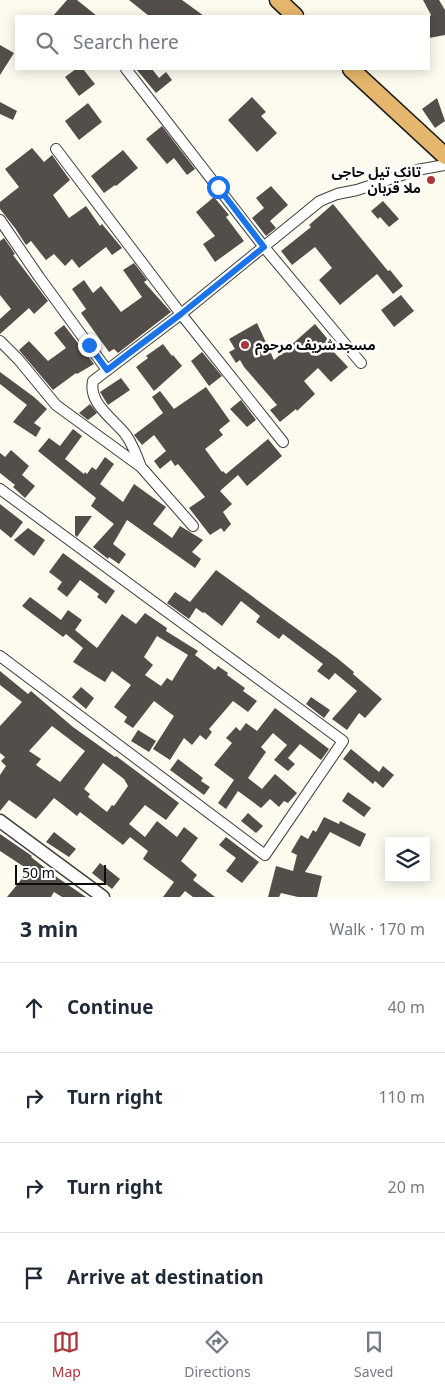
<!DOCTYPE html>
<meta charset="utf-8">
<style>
body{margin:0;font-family:Georgia,"Noto Sans Arabic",serif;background:#f2f2f3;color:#1f2937}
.controls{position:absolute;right:15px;bottom:15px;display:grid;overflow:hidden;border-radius:0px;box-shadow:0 2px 12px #0003}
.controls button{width:45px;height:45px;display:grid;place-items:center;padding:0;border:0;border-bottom:1px solid #e0e1e3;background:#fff;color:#1f2937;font:25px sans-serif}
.scale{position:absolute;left:15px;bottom:12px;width:91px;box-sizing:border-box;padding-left:5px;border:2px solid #0c0c0c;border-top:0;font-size:14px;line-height:18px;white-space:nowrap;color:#0c0c0c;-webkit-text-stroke:4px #fff;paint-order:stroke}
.stop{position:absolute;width:15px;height:15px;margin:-11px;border:4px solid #1a73e8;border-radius:50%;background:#fff}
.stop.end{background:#1a73e8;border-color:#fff;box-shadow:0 1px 5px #0008}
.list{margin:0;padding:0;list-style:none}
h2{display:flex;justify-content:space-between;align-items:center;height:65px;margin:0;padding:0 20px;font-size:21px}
h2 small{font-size:16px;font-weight:400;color:#747a83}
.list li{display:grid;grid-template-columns:32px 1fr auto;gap:15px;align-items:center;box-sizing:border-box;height:90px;padding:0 20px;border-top:1px solid #e0e1e3}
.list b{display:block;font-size:19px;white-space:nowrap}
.list em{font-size:16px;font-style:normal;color:#747a83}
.icon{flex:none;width:28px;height:28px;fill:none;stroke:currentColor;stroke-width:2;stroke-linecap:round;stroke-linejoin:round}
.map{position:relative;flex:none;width:445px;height:897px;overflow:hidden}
.search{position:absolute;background:#fff;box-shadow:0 2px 12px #0003;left:15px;right:15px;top:15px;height:55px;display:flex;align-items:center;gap:12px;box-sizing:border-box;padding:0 18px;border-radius:0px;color:#747a83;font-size:19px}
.sheet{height:425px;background:#fff}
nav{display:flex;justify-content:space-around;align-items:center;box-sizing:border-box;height:70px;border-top:1px solid #e0e1e3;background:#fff;font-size:14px;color:#747a83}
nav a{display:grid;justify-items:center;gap:2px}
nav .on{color:#ab363b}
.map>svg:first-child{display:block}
</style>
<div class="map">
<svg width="445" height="897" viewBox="0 0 445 897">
<rect width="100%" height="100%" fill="#fdfaee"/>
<path fill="#544e4a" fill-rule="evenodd" d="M67 0H77L97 16H53Z
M129 0H182L204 16H149Z
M423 0H439L445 10V35L429 38V17L431 15Z
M0 45 14 53 0 75Z
M76 69H83L95 84 79 96 65 77Z
M136 69H152L159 78 166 72 172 80 156 93Z
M252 97 266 112 261 116 277 133 257 152 228 120Z
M437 98 445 121 435 128 422 109Z
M0 102 17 111 13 120 0 114Z
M88 103 102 122 79 140 65 121Z
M162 126 195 169 187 175 174 158 167 164 146 139Z
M32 148 44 162 52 155 70 180 53 195 69 218 86 206 100 226 102 224 122 248 112 255 106 247 79 268 72 259 65 266 54 254 46 260 31 241 26 245 15 228 0 209V202L19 187 5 169Z
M123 150 138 168 116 186 115 185 104 193 91 176Z
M271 186 288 205 270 221 276 228 266 236 252 218 264 208 256 198Z
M214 197 229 215 226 217 244 241 215 262 203 244 215 236 196 212Z
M383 201 399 219 389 227 380 217 378 219 371 211Z
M333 204 388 271 390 270 403 286 393 294 377 274 340 305 319 280 332 268 315 247 292 265 281 251 311 227 309 225Z
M4 238 15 254 13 255 48 301 34 314 29 308 0 334V319L11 309 0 295V241Z
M134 263 147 280 144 282 171 312 118 353 114 349 109 352 81 313 86 309 72 289 84 280 93 293 101 286 121 312 142 297 123 270Z
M401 295 414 311 394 327 381 310Z
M257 323 274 360 315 324 331 343 328 346 348 367 331 382 318 368 304 381 315 394 297 411 296 409 280 422 270 410 277 405 244 367 240 360 236 363 229 352 235 349 229 339Z
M64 325 94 364 77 374 76 373 53 390 19 350 29 341 48 361 66 348 54 333Z
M163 344 172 356 173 355 182 366 154 391 136 367 148 358 146 356Z
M202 352 222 376 209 386 191 361Z
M0 372 34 397 47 409 34 423 41 428 36 437 13 422 27 405 0 384Z
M121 378 130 390 108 405 100 392Z
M206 387 230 421 219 430 223 435 205 449 222 472 223 471 226 474 268 439 282 456 247 486 238 475 220 491 232 504 223 512 231 524 224 532 221 528 210 535 189 508 205 497 178 464 175 466 171 460 160 469 154 461 166 451 154 435 142 445 134 435 163 413 152 397 160 391 174 409Z
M241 400 256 420 247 427 230 409Z
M90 404 97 413 88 420 79 413Z
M73 429 82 436 65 459 84 474 85 472 87 474 92 467 96 470 105 457 114 464 100 484 123 502 134 484 166 507 153 524 172 538 180 526 203 540 192 552 201 559 195 568 127 520 113 544 126 554 119 564 109 557 108 559 93 547 114 524 91 506 96 498 38 451 49 438 60 446Z
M11 450 29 466 22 475 35 486 25 498 13 487 15 485 0 473V453L5 457Z
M0 504 23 522 11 538 0 529Z
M75 516H92L77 537 75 535Z
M28 528 45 540 34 556 14 540Z
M63 553 115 591 106 604 97 597 99 594 80 580 67 597 57 589 62 582 49 572Z
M216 570 337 658 354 672 353 674 382 699 365 718 359 713 347 730 332 719 357 691 335 673 329 680 317 671 323 664 283 634 279 639 256 622 260 616 241 601 222 626 204 612 203 613 196 608 189 619 167 603 175 592 190 602Z
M30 597 61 620 68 610 82 620 75 630 97 648 122 614 136 624 145 613 167 628 166 631 198 651 195 655 215 670 218 666 228 673 227 675 245 688 243 691 257 701 248 712 233 701 209 729 212 732 206 740 200 735 192 745 184 738 170 760 153 749 174 716 154 701 133 728 124 722 127 717 114 707 131 685 112 671 105 682 73 662 83 648 66 634 63 637 22 606ZM157 636 188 655 172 681 167 678 161 686 145 675 153 665 144 657Z
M0 671 28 694 31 691 73 727 115 757 116 756 179 803 166 820 145 805 129 824 145 837 157 821 177 837 184 827 198 838 181 861 197 875 193 880 215 897H193L185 891 180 897H163L174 882 143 859 148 851 130 837 123 845 80 812 77 816 54 798 36 819 9 800 0 811V775L6 766 1 761 5 757 0 753V726L22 702 0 685ZM52 726 85 751 60 782 36 765 41 759 29 751ZM103 763 124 779 128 786 114 806 112 805 107 812 88 797 90 794 84 789Z
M81 687 94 698 86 709 72 697Z
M311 697 330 710 324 718 306 704Z
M275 708 329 749 321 760 300 744 288 758 295 764 288 771 274 760 287 745 273 733 261 747 266 752 248 778 262 789 275 774 297 793 288 803 284 801 279 807 270 799 261 808 238 791 226 809 218 803 234 780 214 765 232 743 226 738 236 727 240 731 246 723 257 731Z
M138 730 156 741 149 752 131 741Z
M351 749 379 772 383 766 394 775 383 788 375 781 373 784 343 759Z
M178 759 203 778 201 781 210 787 204 795 170 770Z
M348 792 371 808 364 817 342 801Z
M248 813 263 826 256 833 241 821Z
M324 817 339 824 340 821 366 834 360 847 330 832 305 872 322 876 317 897H298L281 893 279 897H268L276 866 293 871 297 855 291 852 301 835 308 839 313 830 316 832Z
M54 832 76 849 69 857 46 842Z
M0 834 32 856 31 857 58 878 86 897H62L54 892 51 897H7L29 870 0 851Z
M226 837 259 862 242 883 226 871 236 858 219 845Z
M100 863 120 879 112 889 92 873Z"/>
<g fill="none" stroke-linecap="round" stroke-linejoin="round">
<defs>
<path id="minor" d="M126 69 264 247 361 363
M56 149 181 314 283 442
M0 220 39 277 107 370
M0 341 18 359 56 405 141 467 193 526
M141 467C137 456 133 445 126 435 114 419 88 404 93 381L181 314 320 201 337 194 357 190 417 170 445 165
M0 489 343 741 265 855 0 656"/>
<path id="tertiary" d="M0 821 103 897"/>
<path id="trunk" d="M278 0 295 16
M351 69 445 156"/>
</defs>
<use href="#minor" stroke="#3f3f3f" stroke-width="12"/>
<use href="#tertiary" stroke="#3f3f3f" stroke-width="15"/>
<use href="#trunk" stroke="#1d1d1d" stroke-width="19"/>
<use href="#minor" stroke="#fff" stroke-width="10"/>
<use href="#tertiary" stroke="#fff" stroke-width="12"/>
<use href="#trunk" stroke="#e5b66d" stroke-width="16"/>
</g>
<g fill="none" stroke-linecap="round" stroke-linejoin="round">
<path stroke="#1a73e8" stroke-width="6" d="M89 345 107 370 181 314 264 247 218 187"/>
</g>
<g fill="#ab363b" stroke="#fff" stroke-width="2">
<circle cx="431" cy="180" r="5"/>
<circle cx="245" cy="345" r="5"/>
</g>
<g text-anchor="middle" stroke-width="5" stroke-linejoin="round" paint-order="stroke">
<g font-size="14" font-weight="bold" fill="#0c0c0c" stroke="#fff" text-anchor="end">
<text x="421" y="177">تانک تیل حاجی<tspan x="421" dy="16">ملا قربان</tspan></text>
<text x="255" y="350" text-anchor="start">مسجدشریف مرحوم</text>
</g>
</g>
</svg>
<div class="controls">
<button><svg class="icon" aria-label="layers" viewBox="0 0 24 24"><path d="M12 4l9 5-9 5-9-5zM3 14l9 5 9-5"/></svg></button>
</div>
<div class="scale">50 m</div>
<div class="stop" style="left:218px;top:187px"></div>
<div class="stop end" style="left:89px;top:345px"></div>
<div class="search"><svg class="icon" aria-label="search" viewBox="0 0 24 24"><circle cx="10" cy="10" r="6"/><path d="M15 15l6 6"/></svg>Search here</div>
</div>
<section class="sheet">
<h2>3 min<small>Walk · 170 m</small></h2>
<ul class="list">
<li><svg class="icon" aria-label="ahead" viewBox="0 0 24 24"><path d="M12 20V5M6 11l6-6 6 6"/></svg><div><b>Continue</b></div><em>40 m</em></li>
<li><svg class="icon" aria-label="right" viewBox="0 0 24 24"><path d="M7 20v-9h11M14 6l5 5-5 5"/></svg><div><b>Turn right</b></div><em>110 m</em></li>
<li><svg class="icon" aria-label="right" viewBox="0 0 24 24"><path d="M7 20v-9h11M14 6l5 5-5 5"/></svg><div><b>Turn right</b></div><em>20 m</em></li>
<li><svg class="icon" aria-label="arrive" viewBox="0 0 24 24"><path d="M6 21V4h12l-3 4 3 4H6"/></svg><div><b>Arrive at destination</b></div></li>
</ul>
</section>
<nav>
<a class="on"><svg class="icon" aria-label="map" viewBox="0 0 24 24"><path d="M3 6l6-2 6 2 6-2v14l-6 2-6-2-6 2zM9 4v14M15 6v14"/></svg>Map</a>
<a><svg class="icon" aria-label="directions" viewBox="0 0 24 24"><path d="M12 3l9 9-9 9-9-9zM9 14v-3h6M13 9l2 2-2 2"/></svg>Directions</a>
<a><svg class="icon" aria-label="saved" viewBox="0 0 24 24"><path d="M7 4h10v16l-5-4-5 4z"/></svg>Saved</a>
</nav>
